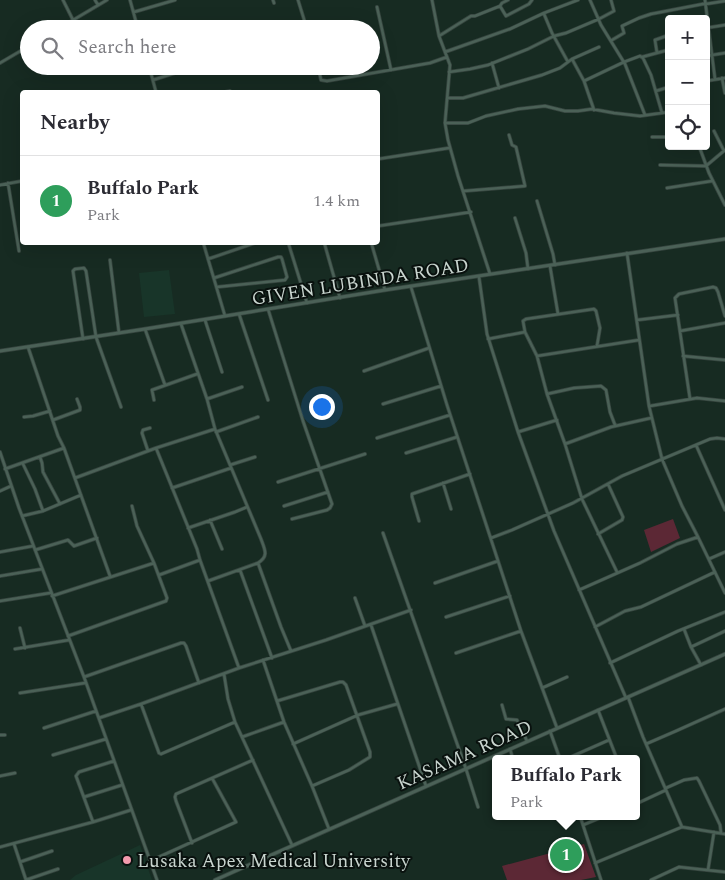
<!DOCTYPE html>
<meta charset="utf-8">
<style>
body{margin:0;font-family:Spectral,serif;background:#f2f2f3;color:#2b2b33}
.controls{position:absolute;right:15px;top:15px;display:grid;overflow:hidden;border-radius:5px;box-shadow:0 5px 20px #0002}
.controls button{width:45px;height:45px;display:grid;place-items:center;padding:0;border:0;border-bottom:1px solid #e1e1e2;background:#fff;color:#2b2b33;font:25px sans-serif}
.you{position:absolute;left:321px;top:406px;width:18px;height:18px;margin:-12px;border:4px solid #fff;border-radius:50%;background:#1a73e8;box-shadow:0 0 0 8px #1a73e833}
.badge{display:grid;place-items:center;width:32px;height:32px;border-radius:50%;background:#7c3aed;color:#fff;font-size:16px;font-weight:700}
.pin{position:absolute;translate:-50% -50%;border:2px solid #fff;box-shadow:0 1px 5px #0006}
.popup{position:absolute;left:492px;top:755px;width:148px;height:65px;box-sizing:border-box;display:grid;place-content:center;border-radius:5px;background:#fff;filter:drop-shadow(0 1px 4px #0005);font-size:16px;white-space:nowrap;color:#7c7c81}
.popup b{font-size:19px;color:#2b2b33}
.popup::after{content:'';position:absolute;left:50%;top:100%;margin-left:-10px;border:10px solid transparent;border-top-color:#fff}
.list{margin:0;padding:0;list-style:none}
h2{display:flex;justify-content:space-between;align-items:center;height:65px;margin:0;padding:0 20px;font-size:21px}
h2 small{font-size:16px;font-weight:400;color:#7c7c81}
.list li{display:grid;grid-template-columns:32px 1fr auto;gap:15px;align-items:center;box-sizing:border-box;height:90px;padding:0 20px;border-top:1px solid #e1e1e2}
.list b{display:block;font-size:19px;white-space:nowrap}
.list p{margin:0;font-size:16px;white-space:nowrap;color:#7c7c81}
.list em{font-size:16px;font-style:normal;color:#7c7c81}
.icon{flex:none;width:28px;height:28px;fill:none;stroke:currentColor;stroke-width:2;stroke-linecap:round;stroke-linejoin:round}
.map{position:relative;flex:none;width:725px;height:880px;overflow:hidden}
.search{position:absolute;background:#fff;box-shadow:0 5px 20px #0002;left:20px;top:20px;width:360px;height:55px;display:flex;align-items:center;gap:12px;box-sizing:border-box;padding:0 18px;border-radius:28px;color:#7c7c81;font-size:19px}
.panel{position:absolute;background:#fff;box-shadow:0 5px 20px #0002;left:20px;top:90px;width:360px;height:155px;border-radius:5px}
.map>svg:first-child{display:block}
</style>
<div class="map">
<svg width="725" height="880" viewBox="0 0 725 880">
<rect width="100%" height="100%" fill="#172b22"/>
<path fill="#183529" d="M169 270 175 314 144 317 139 273Z
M140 845 152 880H70L76 875Z"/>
<path fill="#5c2835" d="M673 519 680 538 651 552 644 530Z
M584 844 596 877 581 880H507L502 866Z"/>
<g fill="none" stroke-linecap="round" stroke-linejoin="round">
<defs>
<path id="minor" d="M63 0 73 20
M95 0 98 5
M130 0 138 29
M273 0 274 3
M298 0 307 29
M432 0 439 36 450 65 445 123 448 140 458 176 490 274
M590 0 601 25 625 64 645 115
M705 0 715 79
M500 6 502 3 508 0
M377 7 391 70
M134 12 175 0
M544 14 552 33 568 62
M706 28 725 25
M58 29 107 0
M195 29 209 24 211 25 212 29
M439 36 471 16H475L500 6 506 16 529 4 532 0
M612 40 624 33 622 26 639 18 651 14 703 4H706L725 1
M445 52 510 29 544 13 578 0
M657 53 655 40 669 35
M706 56 725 53
M642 57 668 50 669 51
M572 59 599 47
M0 63 29 46
M492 63 499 88
M149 66 156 92
M318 66 321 80 327 81 430 63 447 57
M449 72 470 69 488 65 528 49 554 36 566 33 599 19 614 11 611 0
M722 78 725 93
M153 80 197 66
M584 81 624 62 640 56 643 58 651 75 662 113
M706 81 725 78
M656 91 669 87
M225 92 230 91
M447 98H463L542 75 560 68 572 59 584 81 594 110
M445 123H468L486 116 518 109 545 106 565 111H578L592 109 614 113 640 116 669 112
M714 131 724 151
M652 137H669
M699 146 709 173 725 205
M378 159 449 148
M660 165 706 166 725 150
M8 183 19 251
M0 185 22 181
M667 188 712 181
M464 191 525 186 516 147 512 145 509 135
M537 201 553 254 555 265
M515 218 526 253 528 269
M378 226 471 212
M203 242 225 316
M288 242 307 303
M324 242 340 298
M371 242 385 290
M627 253 649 406 662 459 682 506 698 537 725 593
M208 259 258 242
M110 260 119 333
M550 266 558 314
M479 277 487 334 518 432 554 531 626 698
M214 278 278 257H281L282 259 287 277 285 280 217 287
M411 287 447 405 521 631 557 728
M268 309 303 421 332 504 330 508 327 510 292 519
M239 314 268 400
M205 320 222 372
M637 320 678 315
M181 324 207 399 215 429 261 539C265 550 269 556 258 563L208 581
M145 329 165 385
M680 331 725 323
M83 339 73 271 75 269 84 268 86 271 96 337 121 407
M488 339 525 332
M597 346 600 328 596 311 594 309 526 319 523 321 525 332 537 356 547 394 565 444 582 499 617 572
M28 347 58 436 64 448 110 576
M537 356 639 340
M683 356 725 360
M364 371 429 348
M547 394 574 388 601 386 606 390 610 412 615 425
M207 399 242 387
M690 399 675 298 679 294 713 287 716 288 718 292 725 316
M154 400 152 390 197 374
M383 404 441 386
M650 406 697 398 725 401
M24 417 33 416 50 411
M53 420 80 410V407L77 399
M216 432 258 417
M518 432 557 420
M377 438 450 415
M565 444 611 427 651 418
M696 445 725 510
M156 448 197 549 200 560 239 668
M148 451 142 433 143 430 150 428
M0 452 19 508 84 677 157 880
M406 453 457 437
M40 457 42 463 43 472 60 504
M23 464 35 489 43 511
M230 465 255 457
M5 469 64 448
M75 478 156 448 215 429
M278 482 365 454
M443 483 451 509
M172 488 231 468
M0 491 11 486
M132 506 137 526 154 563
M284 506 328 492
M22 516 43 511 81 495
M210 520 222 549
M419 521 412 497V494L470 474
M188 528 235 512 247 507
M383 533 466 769 478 807
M598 534 622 520 623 517 608 484
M491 538 512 530 573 503 622 476 710 439 717 438 725 439
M35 550 68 540 74 546 97 538
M0 552 33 546
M709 559 725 552
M258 563 281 627 291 651
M240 570 272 658
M159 575 200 560
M0 576 42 569
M435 583 498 561
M579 590 640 563 677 544 698 537
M52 596 154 563 167 598 166 601 68 636
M355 598 365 626
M0 601 50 593
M446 617 510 596
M371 625 426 786
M595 627 625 611 641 607 715 572
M20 628 25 648
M684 629 691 647 701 665
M691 647 725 631
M15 649 69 640
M456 653 521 631
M263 660 284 722 312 786 329 829
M610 663 678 631 725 612
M224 674 228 699 235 722 292 845
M84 677 181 643H184L186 646 199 683
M542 688 567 677
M20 693 85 683
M628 697 643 737 682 827
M277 701 340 682H343L346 685 370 752V757L349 770 312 786
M141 704 159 753 161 754 235 722
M502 705 506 719 517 720 527 741
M598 710 617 759
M99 718 141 704 239 668 326 640 411 610
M44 728 96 711
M550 731 560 759
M0 735H5
M242 737 284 722
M293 744 358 715 397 704
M646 744 676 731 725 709
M510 749 513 759
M53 755 106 739
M566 759 609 740
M0 776 15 773
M666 788 684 780 697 778 699 781 720 825 721 833
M84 797 122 785
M636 804 666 790
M580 816 601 880
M93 822 76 776 79 772 114 761
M583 825 605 816
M192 843 176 801 175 797 176 794 253 760
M14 844 26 880
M0 847 93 822 131 810
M150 861 236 822 212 778
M20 862 52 851
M595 863 682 827 725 834
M708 870 714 832
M26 880 58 869
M651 880 679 867 725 872"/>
<path id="tertiary" d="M0 351 145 329 385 290 725 239
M215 880 725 654"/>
</defs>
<use href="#minor" stroke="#36453f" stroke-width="4"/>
<use href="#tertiary" stroke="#36453f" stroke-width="4.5"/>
<use href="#minor" stroke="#4b6157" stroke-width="2.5"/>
<use href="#tertiary" stroke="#4b6157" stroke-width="3"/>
</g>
<circle fill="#f29aad" stroke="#09110e" stroke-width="2" cx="127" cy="860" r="5"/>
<g text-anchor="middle" stroke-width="4" stroke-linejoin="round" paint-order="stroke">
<g font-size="19" fill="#c9d5cf" stroke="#09110e">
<text transform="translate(360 281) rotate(-9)" y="7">GIVEN LUBINDA ROAD</text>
<text transform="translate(464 754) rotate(-24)" y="7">KASAMA ROAD</text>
</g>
<g font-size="19" fill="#c9d5cf" stroke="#09110e" text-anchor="start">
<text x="137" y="867">Lusaka Apex Medical University</text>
</g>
</g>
</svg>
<div class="controls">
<button>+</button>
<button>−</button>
<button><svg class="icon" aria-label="locate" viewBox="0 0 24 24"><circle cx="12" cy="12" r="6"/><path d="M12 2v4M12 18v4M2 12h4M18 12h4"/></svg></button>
</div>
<div class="you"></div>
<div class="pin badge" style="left:566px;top:855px;background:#2e9e5b">1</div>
<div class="popup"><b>Buffalo Park</b>Park</div>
<div class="search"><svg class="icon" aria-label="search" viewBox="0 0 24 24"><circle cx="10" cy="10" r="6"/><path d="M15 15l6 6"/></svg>Search here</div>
<section class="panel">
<h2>Nearby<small></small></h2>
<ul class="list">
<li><span class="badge" style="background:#2e9e5b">1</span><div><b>Buffalo Park</b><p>Park</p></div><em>1.4 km</em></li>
</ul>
</section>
</div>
